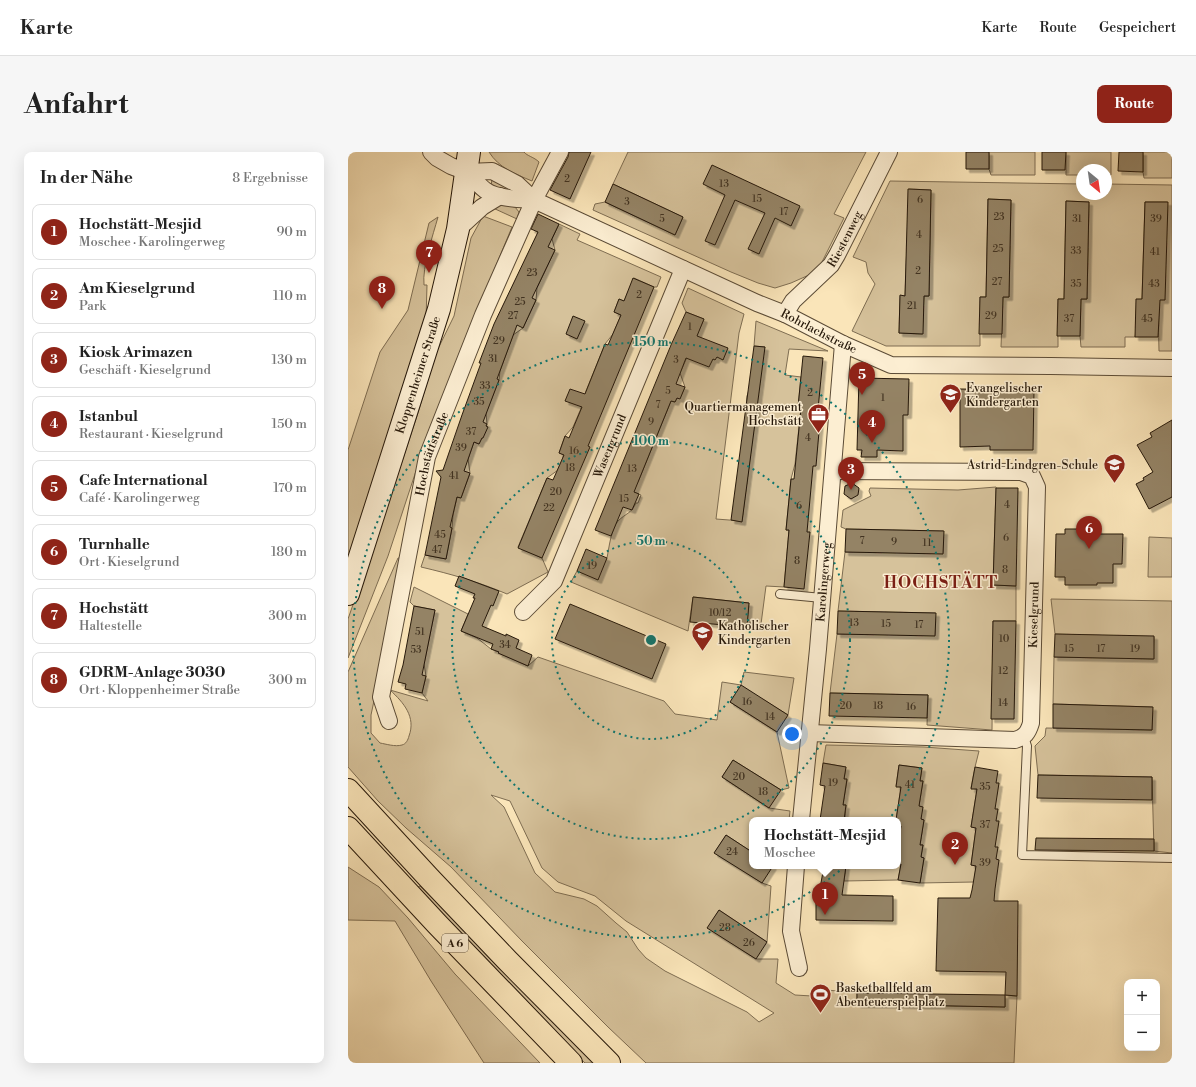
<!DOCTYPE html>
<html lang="de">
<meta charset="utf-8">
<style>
body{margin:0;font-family:"Libre Bodoni",serif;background:#f6f6f6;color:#222}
.controls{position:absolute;right:12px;bottom:12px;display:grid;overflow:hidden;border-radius:8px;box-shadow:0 4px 16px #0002}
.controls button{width:36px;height:36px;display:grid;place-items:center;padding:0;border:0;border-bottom:1px solid #e0e0e0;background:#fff;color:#222;font:20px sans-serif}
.compass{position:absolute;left:728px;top:12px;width:36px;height:36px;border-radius:50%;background:#fff;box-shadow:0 4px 16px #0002;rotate:151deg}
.you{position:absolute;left:444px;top:582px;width:14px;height:14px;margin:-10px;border:3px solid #fff;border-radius:50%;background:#1a73e8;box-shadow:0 0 0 6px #1a73e833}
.badge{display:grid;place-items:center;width:26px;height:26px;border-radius:50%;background:#8f2418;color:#fff;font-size:13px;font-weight:700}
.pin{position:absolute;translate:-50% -33px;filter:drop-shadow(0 1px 2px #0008)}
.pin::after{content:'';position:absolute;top:21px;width:14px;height:12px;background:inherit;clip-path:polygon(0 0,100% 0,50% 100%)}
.popup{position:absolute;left:401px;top:665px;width:152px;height:52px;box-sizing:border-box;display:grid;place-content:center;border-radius:8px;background:#fff;filter:drop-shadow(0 1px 3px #0005);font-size:13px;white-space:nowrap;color:#767676}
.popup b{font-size:15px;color:#222}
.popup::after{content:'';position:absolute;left:50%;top:100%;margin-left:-8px;border:8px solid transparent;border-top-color:#fff}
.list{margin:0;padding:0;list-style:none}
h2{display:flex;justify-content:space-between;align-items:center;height:52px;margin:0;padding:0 16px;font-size:17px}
h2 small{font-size:13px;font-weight:400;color:#767676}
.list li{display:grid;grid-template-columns:26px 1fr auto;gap:12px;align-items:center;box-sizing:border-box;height:56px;margin:0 8px 8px;padding:0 8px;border:1px solid #e0e0e0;border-radius:8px}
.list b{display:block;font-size:15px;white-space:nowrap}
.list p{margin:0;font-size:13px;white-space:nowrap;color:#767676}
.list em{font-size:13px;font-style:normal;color:#767676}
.map{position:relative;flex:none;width:824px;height:911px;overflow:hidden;border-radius:8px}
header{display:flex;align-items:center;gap:24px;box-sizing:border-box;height:56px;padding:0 20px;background:#fff;border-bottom:1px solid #e0e0e0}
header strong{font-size:19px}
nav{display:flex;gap:22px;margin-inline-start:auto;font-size:14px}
.intro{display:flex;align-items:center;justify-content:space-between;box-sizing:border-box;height:96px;padding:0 24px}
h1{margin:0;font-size:28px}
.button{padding:10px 18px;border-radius:8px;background:#8f2418;color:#fff;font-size:14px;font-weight:700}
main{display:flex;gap:24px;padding:0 24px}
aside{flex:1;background:#fff;border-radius:8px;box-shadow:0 4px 16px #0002}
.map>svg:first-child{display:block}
</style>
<header>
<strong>Karte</strong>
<nav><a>Karte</a><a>Route</a><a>Gespeichert</a></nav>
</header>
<div class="intro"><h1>Anfahrt</h1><a class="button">Route</a></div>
<main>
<aside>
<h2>In der Nähe<small>8 Ergebnisse</small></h2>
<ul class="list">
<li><span class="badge">1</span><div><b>Hochstätt-Mesjid</b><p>Moschee · Karolingerweg</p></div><em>90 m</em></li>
<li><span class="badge">2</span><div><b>Am Kieselgrund</b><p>Park</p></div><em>110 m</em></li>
<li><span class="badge">3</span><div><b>Kiosk Arimazen</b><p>Geschäft · Kieselgrund</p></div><em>130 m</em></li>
<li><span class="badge">4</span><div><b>Istanbul</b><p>Restaurant · Kieselgrund</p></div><em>150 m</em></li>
<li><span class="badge">5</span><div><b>Cafe International</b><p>Café · Karolingerweg</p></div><em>170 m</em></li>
<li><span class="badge">6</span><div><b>Turnhalle</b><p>Ort · Kieselgrund</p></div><em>180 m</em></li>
<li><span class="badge">7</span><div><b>Hochstätt</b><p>Haltestelle</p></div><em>300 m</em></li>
<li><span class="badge">8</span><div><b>GDRM-Anlage 3030</b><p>Ort · Kloppenheimer Straße</p></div><em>300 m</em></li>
</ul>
</aside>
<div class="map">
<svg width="824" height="911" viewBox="0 0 824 911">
<defs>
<filter id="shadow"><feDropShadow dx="3.5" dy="3.5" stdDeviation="0" flood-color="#0004"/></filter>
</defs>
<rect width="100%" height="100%" fill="#fae5b9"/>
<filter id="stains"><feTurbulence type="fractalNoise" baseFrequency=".005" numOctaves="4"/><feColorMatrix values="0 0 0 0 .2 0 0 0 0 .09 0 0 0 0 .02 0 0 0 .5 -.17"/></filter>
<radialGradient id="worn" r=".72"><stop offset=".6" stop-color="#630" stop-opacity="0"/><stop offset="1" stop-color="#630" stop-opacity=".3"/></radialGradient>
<path fill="#d6c29b" stroke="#7e6d52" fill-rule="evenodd" d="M141 0H176C179 4 186 5 191 10L184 29C167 22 151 16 141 0Z
M280 0H518L486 62 496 66 474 110 461 123 443 131 427 136 410 131 383 120 245 58 247 52 257 50 327 83 335 65 265 32Z
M641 0H687V23H643L641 17Z
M718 0H763V23H758V18H734V23H718Z
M795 0H824V26H796L795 20Z
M144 26 166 36V40L143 35Z
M542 29 734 32V42H758V32L824 33V199H811C809 149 815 99 819 50H797L794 147 787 185H777V195H733L732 184 733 147H739L741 50 718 49 716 147H710V195H653L655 145H661L663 48 640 47 638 145H632V194H538L504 179 527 132 520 121 518 110 505 105ZM561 37 583 38 581 144H576L574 182 551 181 552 144H557Z
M152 52 167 55 171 60 169 67 145 56Z
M135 64 164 75 112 200 68 319 40 404 0 506V467L37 361 69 264 88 201 106 164 123 86Z
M90 65C85 83 74 115 76 133H79L78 168 0 418V298L32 200 60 158 81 71Z
M211 72 232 82 229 88 313 125 309 135H306L286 126 276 149 271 147 266 160 273 163 265 182 257 192 238 239 234 254 225 275 217 284 211 301 216 303 210 318 199 326 170 395 194 406 200 420 159 442C131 430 103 422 73 415L77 403 98 407 104 376 105 363 109 345 113 346 122 321 120 307 126 290 131 292 139 275 138 274 139 272 138 261 151 228 152 219 165 183 175 176 188 148 189 136 207 98 204 87Z
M340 136 396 162 391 181 368 367 394 369 408 258 398 256 399 244 417 195 406 194 408 169 480 199 441 197 437 223 453 225 450 255 453 256 447 312 443 327 438 378H441L436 435 418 434 413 472 399 471 401 451 345 445 340 479 223 430 229 419 259 406C261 396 263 377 270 369 278 361 283 362 288 351H290L293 343 283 339 290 330 323 249 327 250 329 246H332L337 235 332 221 356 167 338 160 334 151Z
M648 335 645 433 668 434V469H645L644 578 579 573 580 543 482 541 489 482 587 483V461L490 459 497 400 595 401V379L498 377 493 375 495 358 523 344 521 339 522 336 610 338Z
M801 385 824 386V425H800Z
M50 406H56L23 563V581L32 591C38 592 47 595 54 593 58 592 60 588 61 584 68 565 56 551 42 538L80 549 74 541 78 524 76 512 87 458 66 454 62 450 66 435 120 462 113 479 129 486 143 497 151 500V501L180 514 190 505 316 549 327 562 369 568 374 530 393 533 396 520 446 526 440 563 416 548 382 550 429 580 441 636 433 638 385 608 374 625 421 656 442 659 441 668H404V700L378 683 367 700 414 731 423 734 419 790 371 758 360 776 408 807H430L428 831 447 843 464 844 469 837 509 841V852L657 855V843L669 844 666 911H298L260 875 174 789 103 715 58 676 30 649 0 615V520ZM143 643 162 649 194 716 210 730 247 744 278 769 426 861 411 870 399 860 317 819 298 806 290 797 279 780 268 771 249 754 236 747 207 740 187 721 156 655Z
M703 447 824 449V701L806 699 804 625 690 623 687 594 697 584 698 576 804 578V555L705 552 706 505 805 507 806 485 707 482Z
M478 593 576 595 631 599 627 615 623 636 629 637 623 675 628 676 623 713 628 714 626 730 572 731 576 706 573 705 575 693H572L576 668 573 667 571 654 575 629H572L574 616 551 613 548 634 553 635 548 668H499V666L497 665 498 653H495L499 628 496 627 498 615 475 611Z
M550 712H553L550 728 496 729 498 714H550Z
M0 715 31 735 60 766 107 822 192 911H136L83 829 47 769 0 768Z
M72 734 94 754 247 911H237L220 895 106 777 70 735Z"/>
<path fill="#948365" stroke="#26180a" filter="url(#shadow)" d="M221 0H243L222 47 202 38 220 5Z
M618 0H641V17H618Z
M694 0H718L717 18H694Z
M771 0H795V20L770 19Z
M364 13 452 54 443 74 427 66 411 102 400 97 417 61 387 48 367 93 357 89 377 43 355 32Z
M265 32 335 65 327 83 257 50Z
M560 37 583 38 581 144H576L575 182 551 181 552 143 557 144Z
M640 47 663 48 661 145H655L654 182H631L632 145H638Z
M718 49 741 50 739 147H733L732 184H709L710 147H716Z
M797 50H820L817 148H812L810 185H787L788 147H794Z
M190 62 211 72 200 95 207 98 184 146 188 148 175 176 169 173 149 227 151 228 135 270 139 272 138 274 140 275 135 286H134L131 292 126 290 116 319 122 321 113 346 109 345 102 375 104 376 98 407 77 403 93 325 88 319 95 318 114 263 133 211H131L146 172 190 80 183 77Z
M285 126 306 135 240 294 242 295 194 406 170 396 199 326 205 328 216 303 211 301 217 284 221 286 234 255 217 249 222 237 237 242 257 192 260 193 273 163 266 160 271 147 276 149Z
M338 160 356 167 349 184 380 196 375 208 369 205 367 208 365 207 361 215 338 206 328 232 337 235 332 247 329 246 327 250 323 249 286 340 291 342 284 358 275 355 263 384 247 378 323 193Z
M225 164 237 169 229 187 218 182Z
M406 194 417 195 394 370 383 368Z
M455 204 475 206 470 257H473L468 314H465L459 380H462L456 437 436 435 441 378H438L443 327H446L453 256 450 255Z
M511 226 561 227 560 263H555V299L529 298V305H513L514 298H509Z
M612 237 686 238 685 298H642V294L612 295Z
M824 268V345L801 357 788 332 796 328 795 326 805 320 789 293 804 285 802 281Z
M504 331 511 336 510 343 503 347 496 342 497 334Z
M648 336H670L668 434 645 433Z
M498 377 596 379 595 402 497 400Z
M717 377H750V382H775L774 412H765V431H749V433H717V425H707L708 382H717Z
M238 397 259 406 250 428 229 419Z
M111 424 151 439 145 454 143 453 134 474 158 484V482L171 488 168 496 184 503 180 514 150 501 151 500 143 497 145 492 113 479 127 446H125L127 442 107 434Z
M345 445 401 451 399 475 342 470Z
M222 452 318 492 304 527 207 487Z
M66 454 87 458 74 523 78 524 74 541 57 537 58 532 50 530 55 513Z
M490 459 588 461 587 484 489 482Z
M645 469H668L666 567H643Z
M707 482 806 484V507L706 505Z
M393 533 440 563 429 580 382 550Z
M482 541 580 543 579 566 481 564Z
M705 552 805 555 804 578 705 576Z
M385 608 433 638 421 656 374 625Z
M475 611 498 615 496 627H499L495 653H498L496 668H472L477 634 472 633Z
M551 613 574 616 572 629H575L571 654 575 655 573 667 576 668 572 693H575L573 705 576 706 572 731 550 728 553 712H550V693L553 674 550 673V668H548L553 635H548Z
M627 615 650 619 648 631H651L647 657H650L648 669H651L647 695H650L648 707 651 708 647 737 646 749H670L669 844 657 843 658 820 588 819 590 746H622L624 738 628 714 623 713 628 676 623 675 629 637H623Z
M690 623 804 625V648L689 646Z
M378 683 404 700V714H425L414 731 366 701Z
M688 686 806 687V699L687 698Z
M476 714H498L494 743 545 744V769L468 768V742H471Z
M371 758 419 790 408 807 359 776Z
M509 841 657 843V855L509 852Z"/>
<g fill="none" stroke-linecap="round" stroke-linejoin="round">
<defs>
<path id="service" d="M432 442 474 446
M676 585 679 594 674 703 824 706"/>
<g id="minor">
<path id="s1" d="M83 0 89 6 103 14 119 20 144 19 169 32 186 48 409 151 437 162 495 192 543 213 703 214 824 216"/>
<path d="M119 20C125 25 130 33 137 38 148 47 173 47 186 48"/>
<path d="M110 77 134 55 152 44"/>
<path id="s2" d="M437 162 445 149 483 113 489 103 541 0"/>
<path id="s3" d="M175 460 206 429 335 117"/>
<path id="s4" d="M41 569 33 545 79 305 135 163 186 48 212 0"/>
<path id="s5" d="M461 581 667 588C677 585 680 581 683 571L689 335 684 324 673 320 485 319"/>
<path id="s6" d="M453 668 470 497 495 192"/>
<path d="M448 714 443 779 451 816"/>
</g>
<g id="secondary">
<path id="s7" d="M0 442 91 157 110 77 121 0"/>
</g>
<path id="motorway" d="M0 638 81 726 159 808 261 911
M0 676 89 772 223 911"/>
</defs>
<use href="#service" stroke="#5b4b36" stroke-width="10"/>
<use href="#minor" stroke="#5b4b36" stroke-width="18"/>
<use href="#secondary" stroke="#26180a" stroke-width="24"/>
<use href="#motorway" stroke="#26180a" stroke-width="24"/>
<use href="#service" stroke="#fceed2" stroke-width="8"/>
<use href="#minor" stroke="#fceed2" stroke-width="16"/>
<use href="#secondary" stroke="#fceed2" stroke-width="22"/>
<use href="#motorway" stroke="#fae5b9" stroke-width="22"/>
</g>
<g fill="none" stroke="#0f766e" stroke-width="2" stroke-dasharray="2 4">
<circle cx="303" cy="488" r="99"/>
<circle cx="303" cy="488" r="199"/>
<circle cx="303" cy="488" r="298"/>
</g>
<defs>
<symbol id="school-pin" viewBox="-11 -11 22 30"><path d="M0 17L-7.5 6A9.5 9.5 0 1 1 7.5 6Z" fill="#8f2418" stroke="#fceed2"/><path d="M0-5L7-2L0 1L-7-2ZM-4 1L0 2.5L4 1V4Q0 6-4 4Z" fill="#fff"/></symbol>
<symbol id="office-pin" viewBox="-11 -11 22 30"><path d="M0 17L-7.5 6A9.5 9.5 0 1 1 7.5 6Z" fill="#8f2418" stroke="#fceed2"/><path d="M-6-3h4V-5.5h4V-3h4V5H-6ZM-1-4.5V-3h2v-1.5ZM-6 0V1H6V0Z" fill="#fff"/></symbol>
<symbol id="stadium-pin" viewBox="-11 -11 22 30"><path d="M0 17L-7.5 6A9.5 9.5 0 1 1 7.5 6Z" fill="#8f2418" stroke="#fceed2"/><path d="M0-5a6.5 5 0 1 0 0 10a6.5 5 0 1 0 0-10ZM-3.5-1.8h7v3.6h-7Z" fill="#fff"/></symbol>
</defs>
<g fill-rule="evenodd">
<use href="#school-pin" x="590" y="230" width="25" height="34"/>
<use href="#office-pin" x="458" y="250" width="25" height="34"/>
<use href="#school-pin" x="754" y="300" width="25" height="34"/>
<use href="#school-pin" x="342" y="468" width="25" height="34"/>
<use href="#stadium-pin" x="460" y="830" width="25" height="34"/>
</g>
<g text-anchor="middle" stroke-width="3" stroke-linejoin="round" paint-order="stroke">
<g font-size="10" fill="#423321">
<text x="219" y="30">2</text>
<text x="376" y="35">13</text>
<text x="409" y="50">15</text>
<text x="572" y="51">6</text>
<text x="279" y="53">3</text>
<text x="436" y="63">17</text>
<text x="651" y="68">23</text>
<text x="314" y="70">5</text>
<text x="729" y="70">31</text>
<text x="808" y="70">39</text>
<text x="571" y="86">4</text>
<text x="650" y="100">25</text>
<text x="728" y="102">33</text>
<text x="807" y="103">41</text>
<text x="570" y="122">2</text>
<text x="184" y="124">23</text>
<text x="649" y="133">27</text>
<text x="728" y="135">35</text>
<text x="806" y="135">43</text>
<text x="291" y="146">2</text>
<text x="172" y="153">25</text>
<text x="564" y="157">21</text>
<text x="165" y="167">27</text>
<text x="643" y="167">29</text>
<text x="721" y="170">37</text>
<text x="799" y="170">45</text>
<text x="342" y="178">1</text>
<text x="151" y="192">29</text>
<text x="145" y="210">31</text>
<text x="328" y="211">3</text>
<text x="137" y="237">33</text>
<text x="320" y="242">5</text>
<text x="462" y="244">2</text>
<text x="535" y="249">1</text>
<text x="131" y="253">35</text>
<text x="310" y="256">7</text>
<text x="303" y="273">9</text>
<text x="123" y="283">37</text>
<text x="460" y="289">4</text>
<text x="113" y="299">39</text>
<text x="226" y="302">16</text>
<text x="222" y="319">18</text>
<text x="284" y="320">13</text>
<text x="106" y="327">41</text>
<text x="208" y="343">20</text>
<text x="276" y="350">15</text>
<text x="659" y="356">4</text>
<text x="451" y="357">6</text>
<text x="201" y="359">22</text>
<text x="92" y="386">45</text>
<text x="658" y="389">6</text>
<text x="514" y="392">7</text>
<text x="546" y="393">9</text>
<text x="579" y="394">11</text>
<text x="89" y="401">47</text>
<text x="449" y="412">8</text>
<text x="244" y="417">19</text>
<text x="657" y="421">8</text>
<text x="372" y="464">10/12</text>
<text x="506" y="474">13</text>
<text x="538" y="475">15</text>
<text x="571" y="476">17</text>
<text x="72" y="483">51</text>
<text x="656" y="490">10</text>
<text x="157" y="496">34</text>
<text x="721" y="500">15</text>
<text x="753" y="500">17</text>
<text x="787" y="500">19</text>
<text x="68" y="501">53</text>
<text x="655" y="522">12</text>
<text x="399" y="553">16</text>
<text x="655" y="554">14</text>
<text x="498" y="557">20</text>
<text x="530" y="557">18</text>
<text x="563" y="558">16</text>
<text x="422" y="568">14</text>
<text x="391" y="628">20</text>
<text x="485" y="634">19</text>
<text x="562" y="636">41</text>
<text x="637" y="638">35</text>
<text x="415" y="643">18</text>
<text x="637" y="676">37</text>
<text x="384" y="703">24</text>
<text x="637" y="714">39</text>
<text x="377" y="779">28</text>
<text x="401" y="794">26</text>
</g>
<rect fill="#fceed2" stroke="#665846" stroke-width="1" x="94" y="782" width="26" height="18" rx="3"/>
<g font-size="11" font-weight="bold" fill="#26180a">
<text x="107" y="795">A 6</text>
</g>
<g font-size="12" fill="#26180a" stroke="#fceed2">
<text dy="4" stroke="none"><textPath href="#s2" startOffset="97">Riestenweg</textPath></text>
<text dy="4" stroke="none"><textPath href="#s1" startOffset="432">Rohrlachstraße</textPath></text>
<text dy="4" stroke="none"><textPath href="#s7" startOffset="230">Kloppenheimer Straße</textPath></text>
<text dy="4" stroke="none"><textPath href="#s3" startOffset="190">Wasengrund</textPath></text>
<text dy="4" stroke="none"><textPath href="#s4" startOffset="274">Hochstättstraße</textPath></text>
<text dy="4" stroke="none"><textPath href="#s6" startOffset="239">Karolingerweg</textPath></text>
<text dy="4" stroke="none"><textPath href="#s5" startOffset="339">Kieselgrund</textPath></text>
</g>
<g font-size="12" fill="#26180a" stroke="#fceed2" text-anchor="start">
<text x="618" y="240">Evangelischer<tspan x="618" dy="14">Kindergarten</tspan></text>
<text x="454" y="259" text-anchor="end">Quartiermanagement<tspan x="454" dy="14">Hochstätt</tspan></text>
<text x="750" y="317" text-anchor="end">Astrid-Lindgren-Schule</text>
<text x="370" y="478">Katholischer<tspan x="370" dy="14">Kindergarten</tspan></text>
<text x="488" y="840">Basketballfeld am<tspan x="488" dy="14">Abenteuerspielplatz</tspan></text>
</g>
<g font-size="16" font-weight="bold" letter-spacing="1" fill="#7a1f14" stroke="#fceed2">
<text x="593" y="436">HOCHSTÄTT</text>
</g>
</g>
<circle cx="303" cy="488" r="6" fill="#0f766e" stroke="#fceed2" stroke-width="2"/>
<g font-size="12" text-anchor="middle" font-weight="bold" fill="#0f766e" stroke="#fceed2" stroke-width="3" stroke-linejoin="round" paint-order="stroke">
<text x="303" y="194">150 m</text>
<text x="303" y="293">100 m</text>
<text x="303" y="393">50 m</text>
</g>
<rect width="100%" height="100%" filter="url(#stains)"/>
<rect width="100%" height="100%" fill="url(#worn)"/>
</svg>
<div class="controls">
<button>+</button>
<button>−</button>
</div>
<svg class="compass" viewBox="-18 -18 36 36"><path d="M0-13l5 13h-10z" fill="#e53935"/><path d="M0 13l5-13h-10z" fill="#767676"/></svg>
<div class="you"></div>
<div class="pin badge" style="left:477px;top:763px">1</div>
<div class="popup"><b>Hochstätt-Mesjid</b>Moschee</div>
<div class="pin badge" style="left:607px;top:713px">2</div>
<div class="pin badge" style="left:503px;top:338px">3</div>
<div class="pin badge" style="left:524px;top:291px">4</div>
<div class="pin badge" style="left:514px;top:243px">5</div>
<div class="pin badge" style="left:741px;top:397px">6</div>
<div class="pin badge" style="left:81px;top:121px">7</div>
<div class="pin badge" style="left:34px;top:157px">8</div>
</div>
</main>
